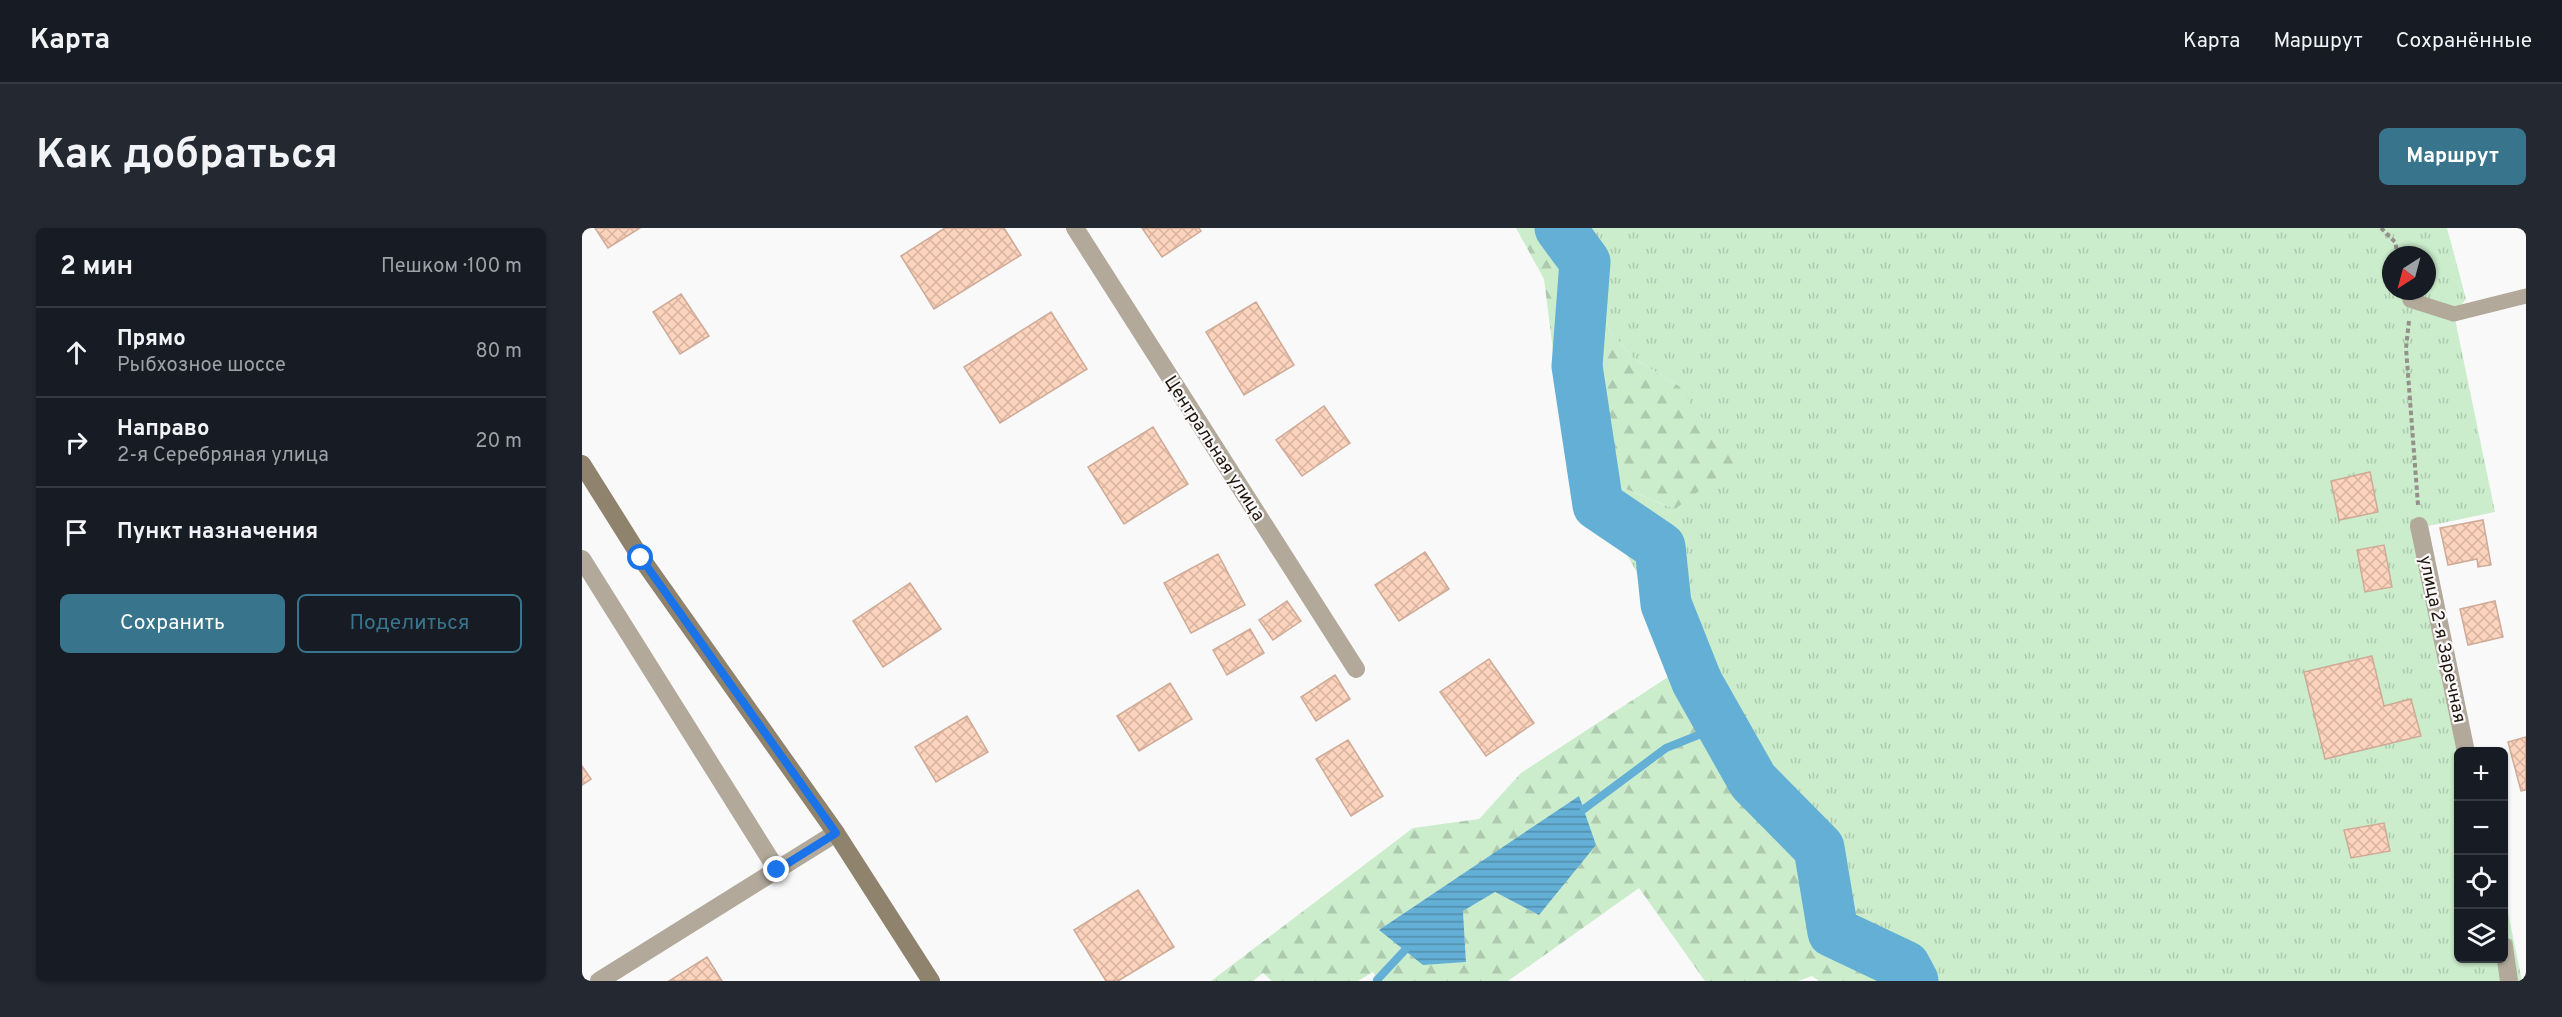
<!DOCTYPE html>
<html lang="ru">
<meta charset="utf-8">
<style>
body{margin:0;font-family:Overpass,sans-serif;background:#242831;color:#f1f3f6}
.controls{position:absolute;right:18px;bottom:18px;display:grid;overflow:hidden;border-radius:9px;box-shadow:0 2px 4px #0004}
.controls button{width:54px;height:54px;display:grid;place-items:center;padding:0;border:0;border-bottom:2px solid #363941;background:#171b24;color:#f1f3f6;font:30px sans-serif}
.compass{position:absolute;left:1800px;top:18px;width:54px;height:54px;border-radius:50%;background:#171b24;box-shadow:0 2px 4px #0004;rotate:216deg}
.stop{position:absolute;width:18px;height:18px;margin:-14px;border:4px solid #1a73e8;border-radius:50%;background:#fff}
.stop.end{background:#1a73e8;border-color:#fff;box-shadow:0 2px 6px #0008}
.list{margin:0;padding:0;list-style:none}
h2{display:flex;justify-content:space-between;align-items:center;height:78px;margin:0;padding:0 24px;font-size:26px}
h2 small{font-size:20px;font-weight:400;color:#9ea1a6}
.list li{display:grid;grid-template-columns:39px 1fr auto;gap:18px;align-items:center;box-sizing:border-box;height:90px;padding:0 24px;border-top:2px solid #363941}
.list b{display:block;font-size:22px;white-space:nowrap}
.list p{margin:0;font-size:20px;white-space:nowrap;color:#9ea1a6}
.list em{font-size:20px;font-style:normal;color:#9ea1a6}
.actions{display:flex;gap:12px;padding:18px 24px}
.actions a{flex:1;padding:14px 0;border:2px solid #38758c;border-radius:9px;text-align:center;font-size:21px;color:#38758c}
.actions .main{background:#38758c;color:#fff}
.icon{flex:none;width:33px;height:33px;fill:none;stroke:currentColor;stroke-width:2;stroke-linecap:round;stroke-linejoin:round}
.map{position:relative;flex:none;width:1944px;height:753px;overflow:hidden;border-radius:9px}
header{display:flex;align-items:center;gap:36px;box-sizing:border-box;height:84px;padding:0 30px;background:#171b24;border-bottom:2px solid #363941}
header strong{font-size:28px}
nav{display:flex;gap:33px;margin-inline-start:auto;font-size:21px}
.intro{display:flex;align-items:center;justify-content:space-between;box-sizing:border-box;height:144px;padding:0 36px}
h1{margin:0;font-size:42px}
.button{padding:15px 27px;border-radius:9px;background:#38758c;color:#fff;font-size:21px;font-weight:700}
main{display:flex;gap:36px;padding:0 36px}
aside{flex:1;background:#171b24;border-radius:9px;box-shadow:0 2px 4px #0004}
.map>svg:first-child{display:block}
</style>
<header>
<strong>Карта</strong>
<nav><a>Карта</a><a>Маршрут</a><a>Сохранённые</a></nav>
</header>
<div class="intro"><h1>Как добраться</h1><a class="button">Маршрут</a></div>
<main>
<aside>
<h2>2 мин<small>Пешком · 100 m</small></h2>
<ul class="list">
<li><svg class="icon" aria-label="ahead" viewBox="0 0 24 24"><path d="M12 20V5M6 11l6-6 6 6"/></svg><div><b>Прямо</b><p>Рыбхозное шоссе</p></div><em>80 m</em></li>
<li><svg class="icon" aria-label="right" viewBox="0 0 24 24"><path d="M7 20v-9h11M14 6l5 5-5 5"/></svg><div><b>Направо</b><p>2-я Серебряная улица</p></div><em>20 m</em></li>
<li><svg class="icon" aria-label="arrive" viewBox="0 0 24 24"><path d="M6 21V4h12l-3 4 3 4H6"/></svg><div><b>Пункт назначения</b></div></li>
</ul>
<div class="actions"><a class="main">Сохранить</a><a>Поделиться</a></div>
</aside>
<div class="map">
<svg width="1944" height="753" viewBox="0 0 1944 753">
<defs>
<pattern id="grass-tufts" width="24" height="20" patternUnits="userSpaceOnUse" patternTransform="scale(1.5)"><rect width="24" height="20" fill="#cbedcc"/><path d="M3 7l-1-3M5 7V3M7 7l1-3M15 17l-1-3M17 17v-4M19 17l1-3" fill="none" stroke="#aecaae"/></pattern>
<pattern id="forest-firs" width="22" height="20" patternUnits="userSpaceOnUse" patternTransform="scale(1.5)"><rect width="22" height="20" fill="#cbedcc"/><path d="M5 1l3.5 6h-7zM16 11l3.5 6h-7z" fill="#aecaae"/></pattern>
<pattern id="water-rules" width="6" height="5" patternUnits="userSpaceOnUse" patternTransform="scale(1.5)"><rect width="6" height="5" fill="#63afd5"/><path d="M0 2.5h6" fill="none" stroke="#518dab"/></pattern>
<pattern id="building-cross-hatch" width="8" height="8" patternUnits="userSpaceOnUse" patternTransform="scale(1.5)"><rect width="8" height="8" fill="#fcd3bc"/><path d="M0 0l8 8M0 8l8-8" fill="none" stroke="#d8b4a0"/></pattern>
</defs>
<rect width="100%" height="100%" fill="#f9f9f9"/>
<path fill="url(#grass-tufts)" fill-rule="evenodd" d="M1001 0H1865L1884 71 1872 86 1913 284 1846 298 1892 523 1876 524V730H1922V665L1940 753H1347L1326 722 1253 660 1242 608 1149 479 1110 380 1054 343 997 242 1085 278 1097 158 1051 130 1026 101 1019 37ZM1809 27H1845V63H1809Z"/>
<path fill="url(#forest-firs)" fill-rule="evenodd" d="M934 0H1001L1019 37 1026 101 1051 130 1097 158 1153 236 1093 281 997 242 981 203 962 51Z
M1054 343 1110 380 1149 479 1242 608 1253 660 1326 722 1347 753H1237L1230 748 1216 753H1123L1057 660 926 753H796L791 744 776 753H690L681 745 671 753H629L831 600 897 591 939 545 1086 449ZM998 569 957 687 913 664 881 683 884 733 797 702Z"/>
<path fill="url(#water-rules)" d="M997 568 1014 617 957 687 913 664 881 683 884 734 841 737 797 702Z"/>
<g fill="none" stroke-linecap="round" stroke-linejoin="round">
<path stroke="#63afd5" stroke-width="8" d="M1002 581 1084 520 1139 498
M795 752 823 722"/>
<path stroke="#63afd5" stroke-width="51" d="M978 0 1003 34 995 138 1016 277 1078 319 1084 376 1115 454 1171 553 1237 620 1251 704 1323 738 1331 753"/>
</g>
<path fill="url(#building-cross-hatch)" stroke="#ceab98" stroke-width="1.5" d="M13 0H58L26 20Z
M363 0H422L439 27 352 81 319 28Z
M560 0H617L619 3 580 29Z
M99 66 127 108 98 126 71 84Z
M674 74 712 137 662 167 624 104Z
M469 84 505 141 418 195 382 139Z
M742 178 768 215 720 248 694 212Z
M571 199 606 256 542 296 506 239Z
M1788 244 1796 284 1757 292 1749 253Z
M1901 292 1909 337 1896 339 1895 331 1866 337 1858 300Z
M1802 317 1810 359 1783 364 1775 322Z
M843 324 867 361 817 393 793 357Z
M636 326 663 377 609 405 582 355Z
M328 355 359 401 301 439 271 393Z
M705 373 719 393 691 412 677 392Z
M1913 373 1921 409 1886 417 1878 381Z
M668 401 682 425 645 447 631 422Z
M1790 428 1802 478 1829 471 1839 508 1743 531 1722 444Z
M907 431 952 495 904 528 858 464Z
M753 447 768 471 734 493 719 469Z
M588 455 610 491 557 523 535 488Z
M385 488 406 524 354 554 333 519Z
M1944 509V562L1939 563 1926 514Z
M766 512 801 568 769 588 734 531Z
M0 538 9 551 0 557Z
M1802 595 1808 623 1769 630 1762 602Z
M556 662 592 719 536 753H524L492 702Z
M125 729 140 753H87Z"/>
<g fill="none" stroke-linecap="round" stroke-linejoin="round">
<path stroke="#95908c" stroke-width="4" stroke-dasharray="4.5 3" stroke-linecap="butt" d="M1799 0 1813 14 1816 27
M1827 93 1824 120 1836 277"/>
<path stroke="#b2a99b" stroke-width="15" d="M1828 72 1872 86 1944 68"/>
<path stroke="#b2a99b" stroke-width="18" d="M493 0 774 441
M1837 298 1884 524
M0 331 195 642
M1922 718 1927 753
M17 753 254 605"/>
<path stroke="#8f836e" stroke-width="18" d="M0 236 59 330 254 605 349 753"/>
</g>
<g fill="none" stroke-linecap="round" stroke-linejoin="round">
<path stroke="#1a73e8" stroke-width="8" d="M59 330 254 605 195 642"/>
</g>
<g text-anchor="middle" stroke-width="4.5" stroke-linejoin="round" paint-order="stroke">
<g font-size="18" fill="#21150d" stroke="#f9f9f9">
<text transform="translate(633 220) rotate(57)" y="6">Центральная улица</text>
<text transform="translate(1861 411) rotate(78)" y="6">улица 2-я Заречная</text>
</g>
</g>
</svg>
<div class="controls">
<button>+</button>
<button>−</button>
<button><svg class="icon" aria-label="locate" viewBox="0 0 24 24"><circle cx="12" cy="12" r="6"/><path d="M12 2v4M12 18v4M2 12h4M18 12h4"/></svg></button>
<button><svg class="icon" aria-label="layers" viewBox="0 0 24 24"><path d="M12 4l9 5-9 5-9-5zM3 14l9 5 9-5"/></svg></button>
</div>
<svg class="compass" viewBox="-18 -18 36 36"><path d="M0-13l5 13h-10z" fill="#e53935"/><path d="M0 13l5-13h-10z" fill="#9ea1a6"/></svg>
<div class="stop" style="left:59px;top:330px"></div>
<div class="stop end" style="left:195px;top:642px"></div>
</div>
</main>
